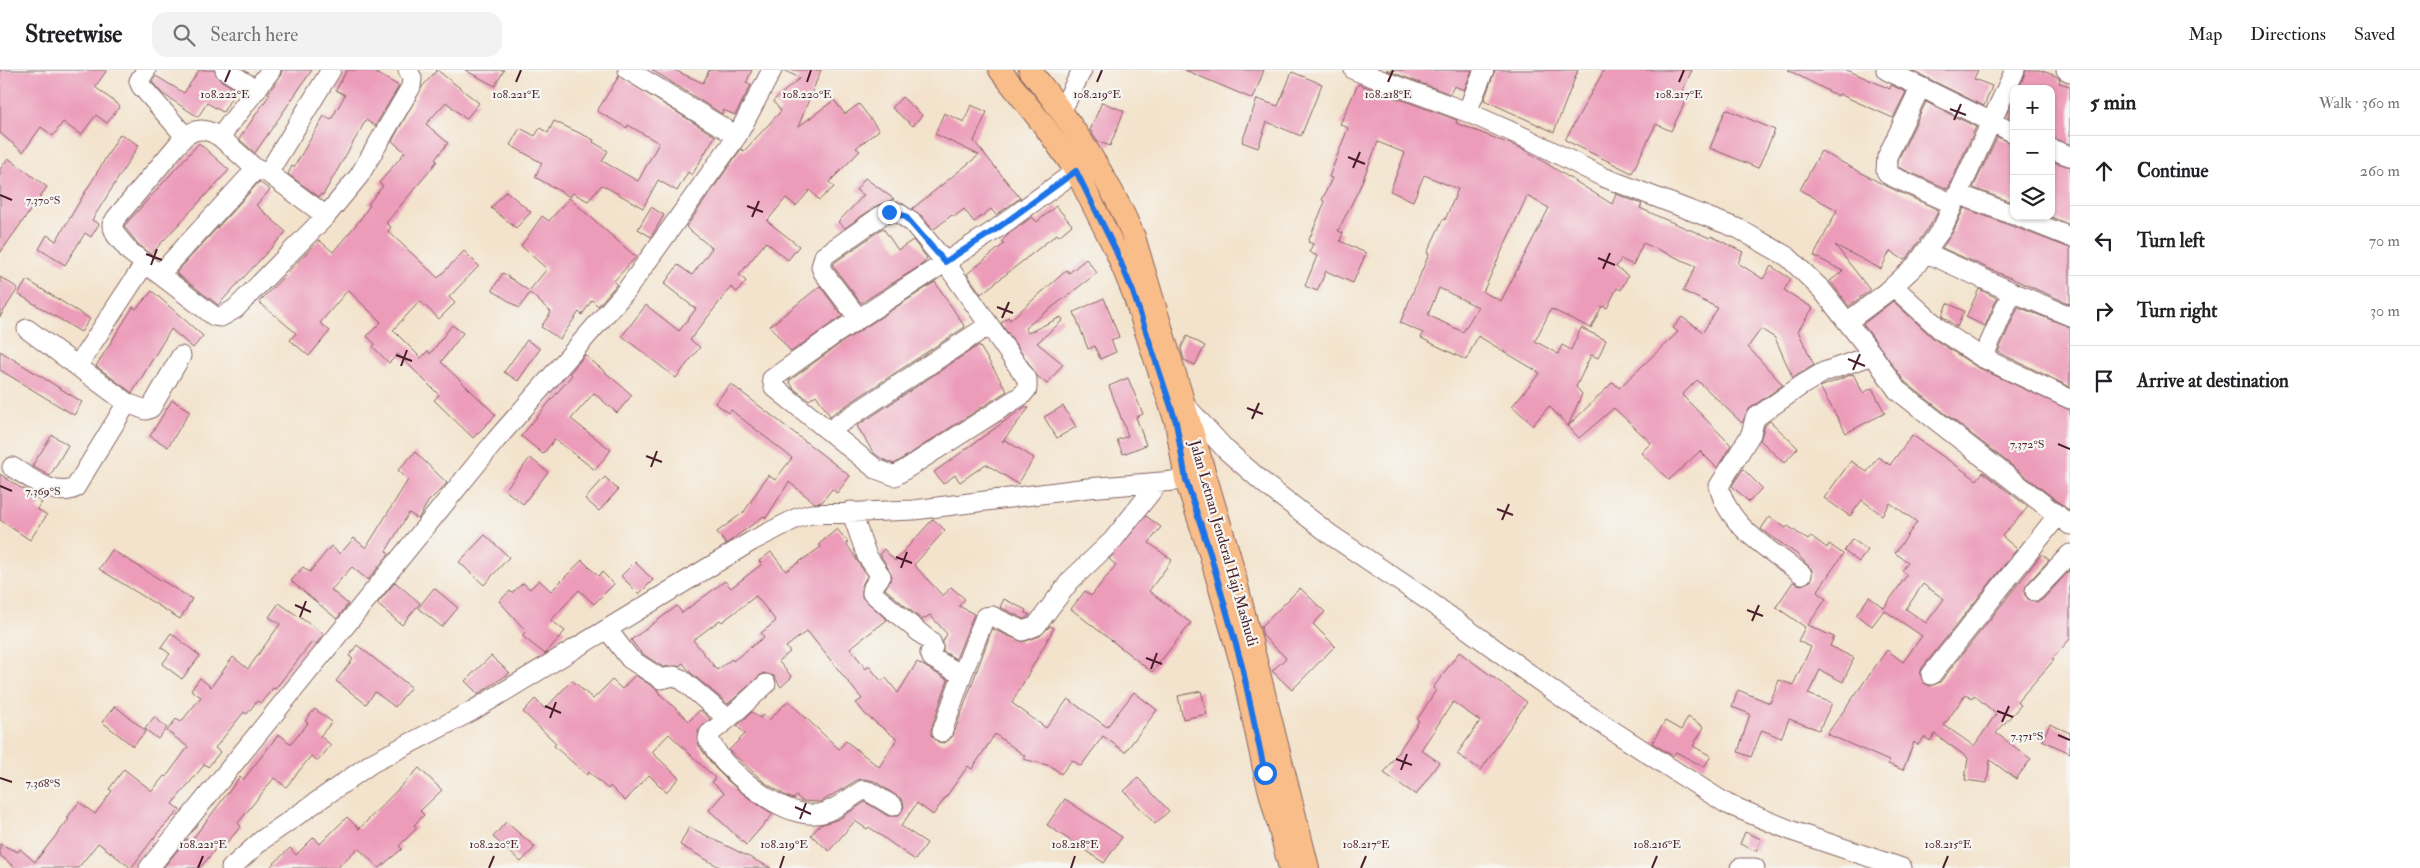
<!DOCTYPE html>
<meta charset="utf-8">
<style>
body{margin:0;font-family:"IM FELL Double Pica",serif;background:#f2f2f2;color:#202124}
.controls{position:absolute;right:15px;top:15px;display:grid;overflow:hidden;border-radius:10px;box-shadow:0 1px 4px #0004}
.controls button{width:45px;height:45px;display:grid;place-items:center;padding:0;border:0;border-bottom:1px solid #e0e0e0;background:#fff;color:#202124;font:25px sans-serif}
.stop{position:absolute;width:15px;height:15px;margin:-11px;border:4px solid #1a73e8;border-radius:50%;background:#fff}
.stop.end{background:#1a73e8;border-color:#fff;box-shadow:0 1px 5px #0008}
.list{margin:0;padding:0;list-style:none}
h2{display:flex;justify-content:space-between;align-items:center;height:65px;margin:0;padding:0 20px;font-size:21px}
h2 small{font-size:16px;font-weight:400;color:#757577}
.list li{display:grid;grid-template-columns:32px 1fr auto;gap:15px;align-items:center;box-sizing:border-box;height:70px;padding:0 20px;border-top:1px solid #e0e0e0}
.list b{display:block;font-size:19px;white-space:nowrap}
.list em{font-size:16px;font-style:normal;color:#757577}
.icon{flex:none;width:28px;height:28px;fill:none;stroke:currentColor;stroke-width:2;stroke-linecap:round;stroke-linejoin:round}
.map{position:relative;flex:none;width:2070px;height:798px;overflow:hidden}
header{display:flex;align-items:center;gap:30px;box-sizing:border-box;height:70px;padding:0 25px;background:#fff;border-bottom:1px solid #e0e0e0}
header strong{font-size:24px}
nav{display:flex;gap:28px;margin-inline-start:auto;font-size:18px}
.search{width:350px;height:45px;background:#f2f2f2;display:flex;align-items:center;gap:12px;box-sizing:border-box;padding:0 18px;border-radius:15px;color:#757577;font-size:19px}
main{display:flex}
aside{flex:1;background:#fff}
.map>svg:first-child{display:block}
</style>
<header>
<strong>Streetwise</strong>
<div class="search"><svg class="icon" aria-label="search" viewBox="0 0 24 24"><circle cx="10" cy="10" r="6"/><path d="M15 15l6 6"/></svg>Search here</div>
<nav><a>Map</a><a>Directions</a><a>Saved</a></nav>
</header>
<main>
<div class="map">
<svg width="2070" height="798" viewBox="0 0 2070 798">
<rect width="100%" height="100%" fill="#f6f6f2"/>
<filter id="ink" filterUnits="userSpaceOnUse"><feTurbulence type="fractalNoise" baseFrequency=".02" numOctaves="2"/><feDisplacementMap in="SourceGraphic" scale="10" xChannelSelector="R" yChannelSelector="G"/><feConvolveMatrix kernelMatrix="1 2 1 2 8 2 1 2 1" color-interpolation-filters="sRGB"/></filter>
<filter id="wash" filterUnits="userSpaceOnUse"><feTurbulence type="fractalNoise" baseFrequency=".0096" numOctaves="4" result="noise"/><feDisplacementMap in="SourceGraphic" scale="20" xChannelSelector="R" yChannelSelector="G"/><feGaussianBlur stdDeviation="1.12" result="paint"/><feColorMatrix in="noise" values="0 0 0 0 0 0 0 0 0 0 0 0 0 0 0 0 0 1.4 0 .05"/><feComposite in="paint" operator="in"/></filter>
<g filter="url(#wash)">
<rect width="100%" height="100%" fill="#f3e3cc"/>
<g id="blocks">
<path fill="#ec9bb9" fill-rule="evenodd" d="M0 0H107L95 17 120 36 107 53 96 45 81 65 63 52 53 66 41 57 23 82 0 63Z
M199 0H214L219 9 236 20 223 42 207 33 198 47 163 24 152 12 156 6 184 23Z
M282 0H312L255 83 239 69 270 24 268 23 280 7Z
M347 0H371L399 16 375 56 366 50 323 125 321 124 319 127 288 104 292 96 294 97 324 46 331 50 345 25 336 20Z
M437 0 479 33 466 49 446 32 426 54 448 73 435 89 437 91 427 104 386 153 391 157 388 161 438 208 464 181 479 196 449 227 455 233 439 249 420 231 393 260 421 288 428 281 430 284 452 255 463 263 441 292 496 345 473 368 434 330 439 325 398 284 389 293 373 277 375 274 367 266 381 252 348 220 320 253 330 261 309 286 290 270 296 263 259 232 319 170 333 182 359 151 370 135 368 134 383 116 379 113 405 82 392 71 422 17Z
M465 0H504L495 16Z
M652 0H674L703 13 709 0H752L746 13 751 15 735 45 723 40 722 44Z
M783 0H821L798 57 834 30 845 44 859 34 879 60 856 78 860 81 829 112 834 117 819 130 810 120 796 136 786 128 767 151 799 176 788 190 766 172 739 205 746 211 737 222 731 217 690 270 700 277 676 308 622 266 646 235 679 261 696 239 664 214 678 195 692 205 712 178 686 157 741 79 744 81 781 41 773 31 800 8Z
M1185 0H1264L1253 29Z
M1386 0H1472L1464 20 1454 16 1450 24Z
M1495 0H1578L1554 62 1484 30Z
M1604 0H1692L1682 21 1689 24 1671 61 1656 54 1632 103 1565 70Z
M1788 0H1847L1890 19 1891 15 1906 22 1893 48 1839 24 1838 26Z
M1911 0H1978L1974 9 1992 16 1984 36Z
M2026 0H2040L2056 6 2060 9 2059 13 2070 16V74L2051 68V19H2019Z
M1292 2 1322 14 1301 66 1267 52 1258 78 1242 72 1257 29 1278 36Z
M619 6 715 66 692 105 688 102 677 121 658 110 643 138 602 115 588 131 573 123 570 127 535 107 542 93 510 75 520 58 535 66 540 58 548 63 554 51 594 70 593 72 608 81 602 91 638 111 659 73 628 55 627 58 597 41Z
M1358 14 1457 50 1456 53 1523 79 1612 134 1616 124 1642 134 1640 138 1664 149 1710 168 1711 166 1743 182 1738 193 1763 209 1771 196 1791 209 1784 220 1813 238 1798 261 1814 295 1793 308 1775 268 1761 259 1748 277 1783 315 1749 339 1742 353 1697 310 1682 325 1731 375 1717 398 1700 381 1669 410 1641 383 1651 373 1614 338 1579 368 1568 356 1613 312 1619 318 1678 262 1673 258 1682 247 1703 262 1718 238 1683 221 1696 196 1643 173 1633 195 1621 189 1616 197 1628 206 1621 220 1617 218 1607 238 1602 236 1591 258 1551 239 1535 271 1558 284 1562 275 1571 280 1581 258 1606 270 1598 288 1591 285 1576 317 1582 324 1568 356 1549 336 1533 355 1512 336 1540 303 1478 266 1466 290 1421 268 1423 263 1400 253 1429 184 1427 183 1443 149 1445 150 1458 119 1424 105 1413 131 1390 121 1405 83 1378 72 1359 119 1338 161 1343 163 1340 171 1366 183 1353 213 1326 201 1317 221 1305 216 1317 186 1309 182 1313 174 1308 172 1325 132 1322 130 1332 108 1329 107 1348 58 1340 54ZM1527 126 1549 138 1501 231 1483 222ZM1439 218 1478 237 1463 262 1428 245Z
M902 27 922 45 913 56 892 38Z
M1102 32 1124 41 1110 76 1097 71 1090 60Z
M1926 32 1976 57 1948 119 1898 97V90Z
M971 35 987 42 974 71 1020 128 996 145 991 139 974 152 964 139 954 147 952 145 933 160 922 146 912 139 979 85 935 64 944 43 964 52Z
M2011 36 2014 37V50L2008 47Z
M1726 39 1775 60 1758 98 1710 78Z
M120 64 139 75 92 150 99 154 91 167 85 163 65 195 39 179 47 165 56 171Z
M1997 67 2014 74V133L1973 118Z
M199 73 229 100 151 184 138 174 124 156Z
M1821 81 1884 115 1939 140 1933 151 1908 187 1904 190 1890 181 1881 199 1835 175 1870 220 1849 236 1830 211 1843 201 1814 186 1837 140 1800 120Z
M8 88 47 117 0 183V99Z
M2051 91 2070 97V155L2049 146H2051Z
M865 108 894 129 876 136 845 158 838 152 864 125 856 120Z
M259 112 270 120 256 135 286 162 218 235 176 203Z
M506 121 531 142 516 158 491 138Z
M569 128 636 187 614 211 617 214 598 236 592 230 582 245 579 242 560 269 541 257 551 242 530 223 519 238 492 220 503 203 529 221 547 199 521 176 542 146 549 151Z
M1056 136 1072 155 1059 166 1057 164 981 224 967 204 1004 174 1002 171 1010 163 1032 147 1037 152Z
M651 137 664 145 651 167 638 159Z
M1964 138 2070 178V234L1942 178 1953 162Z
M883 158 898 180 913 170 927 188 923 194 861 233 833 196 834 193Z
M1086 189 1097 203 1025 258 1028 263 1061 247 1063 250 1037 273 1063 294 1047 314 1038 307 1001 253 1008 247 1010 250 1067 200 1069 203Z
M0 207 18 218 0 247Z
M27 210 90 249 81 262 18 224Z
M935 212 965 257 830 346 816 325 809 330 794 319 789 311 841 273Z
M820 216 842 246 791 282 770 256Z
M1979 219 1997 228 1985 256 1966 247Z
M152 221 203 266 193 278 171 259 132 323 96 296 133 237 136 239Z
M1104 228 1119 267 1111 270 1116 282 1100 289 1095 276 1088 279 1074 242Z
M1893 231 1934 269 1977 297 2070 340V441L1905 312 1863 254Z
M1947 233 1964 241 1957 257 1942 246Z
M2018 237 2070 257V317L1998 282Z
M1187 266 1205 276 1195 295 1184 290 1181 278Z
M527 270 540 279 518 311 504 302Z
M979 275 1007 321 894 394 882 389 873 382 857 356Z
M0 281 82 332 74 345 0 300Z
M585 285 632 325 617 343 594 323 571 349 611 380 595 400 555 369 543 384 521 366 572 305 570 303Z
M1853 304 1863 323 1872 318 1885 343 1846 363 1820 317Z
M1128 308 1143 344 1136 347 1146 375 1123 384 1117 370 1128 366 1109 316Z
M731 314 850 406 837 423 832 419 822 432 815 433 789 412 766 448 764 446 726 474 717 462 744 442 768 405 775 410 792 388 731 340 729 343 715 333Z
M172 330 190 341 168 377 150 366Z
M1026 336 1029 338 1002 372 1005 370 1034 388 1018 414 986 394 960 412 955 405 943 414 934 402Z
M1063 336 1076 357 1057 368 1044 347Z
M1770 351 1798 378 1784 393 1760 370 1765 355Z
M52 365 68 375 50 406 32 396Z
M1912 365 1977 410 1983 402 2028 437 2002 466 2017 479 1922 598 1920 604 1924 613 1930 616 1940 612 2042 484 2049 490 2027 514 2024 524 2028 529 2038 532 2043 529 2070 500V569L2052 589 2054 590 2017 632 2021 635 1996 663 2031 689 2016 709 1990 690 1987 713 1965 710 1968 688 1935 664 1930 671 1924 667 1918 675 1914 672 1903 700 1888 694 1889 691 1827 664 1887 580 1903 592 1922 566 1884 540 1872 556 1856 545 1869 527 1884 538 1907 505 1902 501 1908 492 1895 483 1917 452 1890 433 1882 445 1862 430 1850 446 1824 428 1851 391 1867 402 1878 387 1890 395ZM1923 514 1944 529 1926 553 1906 539ZM1966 624 1972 628 1974 625 1996 644 1974 676 1944 655Z
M415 382 447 413 428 432 418 449 409 443 386 481 389 484 368 510 352 497 331 520 348 534 337 549 291 511 303 497 310 502 331 476 340 484 354 468 366 478 408 410 398 400Z
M530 388 548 402 523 434 505 420Z
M1743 399 1762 418 1749 432 1732 416Z
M0 404 19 417 38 425 36 428 42 432 37 439 47 445 30 470 0 450Z
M605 407 618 420 599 441 585 429Z
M1146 446 1161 457 1149 473 1172 490 1149 521 1191 553 1152 602 1071 539 1085 521 1091 526 1116 495 1109 489Z
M1769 447 1786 458 1788 456 1808 470 1811 466 1827 478 1829 474 1843 484 1817 522 1826 529 1808 555 1834 567 1830 576 1854 588 1843 612 1820 600 1808 624 1832 633 1819 660 1789 649 1781 668 1762 660 1751 687 1738 682 1750 644 1732 637 1738 620 1770 633 1779 610 1793 615 1811 577 1798 571 1805 557 1776 537 1793 512 1801 515 1811 511 1812 500 1798 485 1761 459Z
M933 449 945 460 914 495 943 526 951 517 965 529 959 536 974 544 956 589 943 581V571L947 564 930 545 922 550 885 519 892 506 880 484 884 479 895 491Z
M837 459 848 472 846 473 867 506 862 515V527L887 550 850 578 866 599 869 596 881 611 886 608 898 623 917 592 948 610 931 659V665L938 672 945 673 953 666 992 559 1023 572 1040 566 1050 556 1054 558 1012 633 1046 658 1068 629 1107 657 1134 622 1157 640 1125 682 1103 666 1081 696 1072 690 1061 704 1051 696 1023 689 1025 686 995 664 972 699 968 696 933 745 917 733 901 756 927 773 915 790 869 757 867 759 855 751 829 781 811 765 820 755 839 749 865 732 888 746H898L904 737 903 730 874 711 865 709 857 710 821 732 802 731 796 726 794 729 788 727 764 712 729 680 745 664 737 656 752 642 760 648 763 645 769 650 788 631 839 679 846 671 879 697 897 669 866 645 856 633 862 629 807 561 786 577 790 582 778 591 792 607 781 617 774 606 763 603 728 634 691 603 683 593 679 596 663 597 641 583 631 570 677 536 682 543 725 511 731 518 762 494 759 491 771 482 786 501 821 477 819 474ZM756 526 776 551 761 563 764 567 733 591 732 589 717 600 693 570 720 550 722 552Z
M485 465 509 487 484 515 459 492Z
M1852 469 1868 480 1859 492 1844 481Z
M112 480 192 529 180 549 99 499Z
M582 490 598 506 602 502 614 514 594 534 579 520 551 550 565 561 545 584 522 566 526 561 499 531 510 521 512 523 523 513 530 519 539 510 551 521Z
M635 492 653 510 639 524 621 506Z
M395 512 420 533 402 555 377 534Z
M434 518 458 538 442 557 418 538Z
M1300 518 1325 542 1313 554 1335 576 1292 620 1272 601 1286 588 1263 566 1261 557Z
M1004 529 1026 540 1025 543 1030 545 1024 549 1000 537Z
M279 533 324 564 316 574 312 572 275 619 273 618 261 633 257 631 247 644 244 642 215 678 220 682 208 697 205 694 172 734 180 740 159 761 131 798 98 773 78 798H15L0 785V774L18 782 20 779 35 792 69 749 67 748 79 732 95 744 112 721 109 719 124 699 152 721 164 706 166 707 188 677 167 661 176 649 181 652 201 627 191 620 200 608 211 617 233 587 248 599 280 554 269 547Z
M171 563 200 586 182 609 162 594 170 584 161 577Z
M357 575 411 617 395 637 375 622 366 634 336 611 353 589 349 586Z
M1459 582 1527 632 1481 700 1457 684 1480 651 1453 632 1421 680 1439 692 1416 725 1384 703 1419 651 1417 650 1436 620 1433 618Z
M491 586 510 603 478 624 465 611Z
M635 605 658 620V622L689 651 700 640 710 649 698 661 699 676 715 698 728 711 751 730 773 744 746 775 709 740 724 723 712 712 715 708 669 664 652 682 679 708 666 722 649 705 625 731 610 716 608 719 589 702 587 705 571 691 554 676 556 673 523 642 535 629 545 639 572 610 593 629 612 610 622 619Z
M1201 621 1207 644 1183 649 1178 626Z
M115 636 146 661 133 676 102 652Z
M315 639 332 652 320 666 331 675 318 691 311 686 286 717 274 708 238 753 241 756 226 774 222 771 200 798H163L187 769 191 771 240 707 243 710 279 664 291 674 308 653 305 651Z
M154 647 167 658 158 669 145 659Z
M1688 647 1704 657 1693 676 1711 686 1704 697 1676 682 1673 686 1652 673 1665 651 1681 660Z
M2050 654 2070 663V683L2042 670Z
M419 698 442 720 420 741 424 745 414 755 417 758 399 776 402 779 379 798 358 778 337 798H269L290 778 296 785 314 767 320 774 347 747 359 759Z
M1138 708 1169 741 1155 754 1124 721Z
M1065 729 1122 767 1104 793 1047 755Z
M506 752 535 777 521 792 493 767Z
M689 757 771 798H722L714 794 680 775Z
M1745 762 1761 769 1756 781 1740 774Z"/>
</g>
</g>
<g filter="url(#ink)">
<use href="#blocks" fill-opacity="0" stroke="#856463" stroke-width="1"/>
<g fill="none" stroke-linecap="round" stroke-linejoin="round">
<defs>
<path id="minor" d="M146 0 139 11 141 16 185 66
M225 0 257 20
M271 0 220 67C207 59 199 57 185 66L116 148 112 155 116 165 130 182 214 246 221 247 235 239 326 146 359 106 411 17 412 8 408 0
M628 0 737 66
M1354 0 1467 42 1528 69 1603 107 1739 159 1788 187 1822 220 1873 285 1897 320 2070 455
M1886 0 2014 63
M2066 0 2070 2
M1920 18 1887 87 1886 101 1889 105 1953 134
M1062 40 1082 0
M1467 42 1484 0
M220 67 256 99 268 103 326 146
M2051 79 2070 86
M268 103 331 0
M1958 124 2014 145
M2018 146 2070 167
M1925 182 2012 222
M160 204 256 99
M1893 216 1942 261 1983 288
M2070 246 2012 222 1983 288 2070 329
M859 249 823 202 821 197 824 186 882 145 889 142H897L913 153 945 192 1027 309V319L1022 325 895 406 876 399 774 317 772 309 835 264 995 160 1076 101
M1847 252 1887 222 1917 194 1943 157 2015 0
M78 295 145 193
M127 333 146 340 151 338 181 286
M1186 336 1226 380 1266 415 1331 465 1423 527 1567 631 1678 703 1727 734 1795 762 1902 798
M830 360 989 255
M12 397C29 407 55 428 75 418L127 333 27 259
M851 441 867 486 881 506 873 517 872 523 931 572 933 577 930 583 932 588 962 605
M1802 504C1770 480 1728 457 1719 416L1751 364 1755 348 1802 315 1824 302 1873 285
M2035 521 2070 484
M607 559 630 589 661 609 674 606 681 609 728 649 766 614
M1931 605 2058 445
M728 649 709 664 708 669C714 677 719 687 726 694 748 716 790 751 823 743 839 738 849 728 863 720L868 721 893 736
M942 662 962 605 985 547 992 546 1023 561 1036 556 1070 511 1113 470 1158 413
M149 798 496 370 626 221 737 66 772 0
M231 798 262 770 372 693 472 641 752 471 797 448 811 444 914 440 1088 418 1186 410
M1740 798H1755"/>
<path id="major" d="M1000 0 1045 57 1076 101 1116 181 1133 222 1176 352 1186 410 1210 483 1242 596 1265 703 1290 798
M1030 0C1071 52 1108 106 1134 167L1230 488 1308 798"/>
</defs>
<use href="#minor" stroke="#856463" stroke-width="21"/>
<use href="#major" stroke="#856463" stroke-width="24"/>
<use href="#minor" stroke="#fff" stroke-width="19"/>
<use href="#major" stroke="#f8bd89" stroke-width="22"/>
</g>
</g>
<g fill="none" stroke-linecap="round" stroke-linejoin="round" filter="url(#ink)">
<path stroke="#1a73e8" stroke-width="6" d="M889 142 905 146 945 192 995 160 1076 101 1116 181 1133 222 1176 352 1186 410 1210 483 1242 596 1265 703"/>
</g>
<path fill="none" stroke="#4a1f2b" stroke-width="2" d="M225 12 230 0M516 12 521 0M807 12 811 0M1097 12 1102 0M1388 12 1393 0M1679 12 1684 0M1950 39 1966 45M1954 50 1961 34M1348 87 1365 94M1353 98 1360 82M0 125 12 130M747 136 763 142M752 147 759 131M146 184 162 190M1598 188 1615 195M151 195 157 179M1603 199 1610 183M997 237 1013 243M1002 248 1009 232M396 285 412 291M1848 289 1865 296M401 296 407 280M1853 300 1860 284M1247 338 1263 344M1252 349 1259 333M2058 374 2070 379M646 386 662 392M651 397 657 381M0 416 12 421M1497 439 1513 445M1502 450 1509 434M896 487 912 493M901 498 907 482M295 535 311 542M1747 540 1763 546M300 547 306 531M1752 551 1759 535M1146 588 1162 594M1151 599 1157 583M545 636 561 643M1997 641 2013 647M550 648 556 632M2002 652 2009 636M2058 665 2070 670M1396 689 1412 695M1401 700 1407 684M0 708 12 712M795 737 811 744M800 749 806 733M198 798 203 786M489 798 494 786M780 798 784 786M1071 798 1075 786M1361 798 1366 786M1652 798 1657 786M1943 798 1948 786"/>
<g text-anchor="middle" stroke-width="4.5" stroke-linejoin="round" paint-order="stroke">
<g font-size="15" fill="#4a1f2b" stroke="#f6f6f2">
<text transform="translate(1224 473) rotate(74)" y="5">Jalan Letnan Jenderal Haji Mashudi</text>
</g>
</g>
<g font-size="12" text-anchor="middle" fill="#4a1f2b" stroke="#f6f6f2" stroke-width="4.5" stroke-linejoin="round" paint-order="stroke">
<text x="516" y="28">108.221°E</text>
<text x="807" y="28">108.220°E</text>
<text x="1097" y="28">108.219°E</text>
<text x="1388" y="28">108.218°E</text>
<text x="1679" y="28">108.217°E</text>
<text x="225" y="28">108.222°E</text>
<text x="43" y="134">7.370°S</text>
<text x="2027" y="378">7.372°S</text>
<text x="43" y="425">7.369°S</text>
<text x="2027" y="670">7.371°S</text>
<text x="43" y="717">7.368°S</text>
<text x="203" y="778">108.221°E</text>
<text x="494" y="778">108.220°E</text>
<text x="784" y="778">108.219°E</text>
<text x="1075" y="778">108.218°E</text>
<text x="1366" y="778">108.217°E</text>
<text x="1657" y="778">108.216°E</text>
<text x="1948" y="778">108.215°E</text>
</g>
</svg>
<div class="controls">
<button>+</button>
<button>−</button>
<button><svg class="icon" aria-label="layers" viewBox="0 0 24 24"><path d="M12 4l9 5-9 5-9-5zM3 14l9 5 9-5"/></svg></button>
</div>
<div class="stop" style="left:1265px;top:703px"></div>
<div class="stop end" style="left:889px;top:142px"></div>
</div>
<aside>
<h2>5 min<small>Walk · 360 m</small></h2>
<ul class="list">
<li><svg class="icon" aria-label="ahead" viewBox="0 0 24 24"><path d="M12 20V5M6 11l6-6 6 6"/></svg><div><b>Continue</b></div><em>260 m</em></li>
<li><svg class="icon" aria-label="left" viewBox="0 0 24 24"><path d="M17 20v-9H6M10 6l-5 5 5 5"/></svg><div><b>Turn left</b></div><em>70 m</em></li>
<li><svg class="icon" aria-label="right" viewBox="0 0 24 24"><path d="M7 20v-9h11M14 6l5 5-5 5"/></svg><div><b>Turn right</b></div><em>30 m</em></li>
<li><svg class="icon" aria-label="arrive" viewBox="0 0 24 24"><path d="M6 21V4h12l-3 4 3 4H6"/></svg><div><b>Arrive at destination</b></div></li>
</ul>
</aside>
</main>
